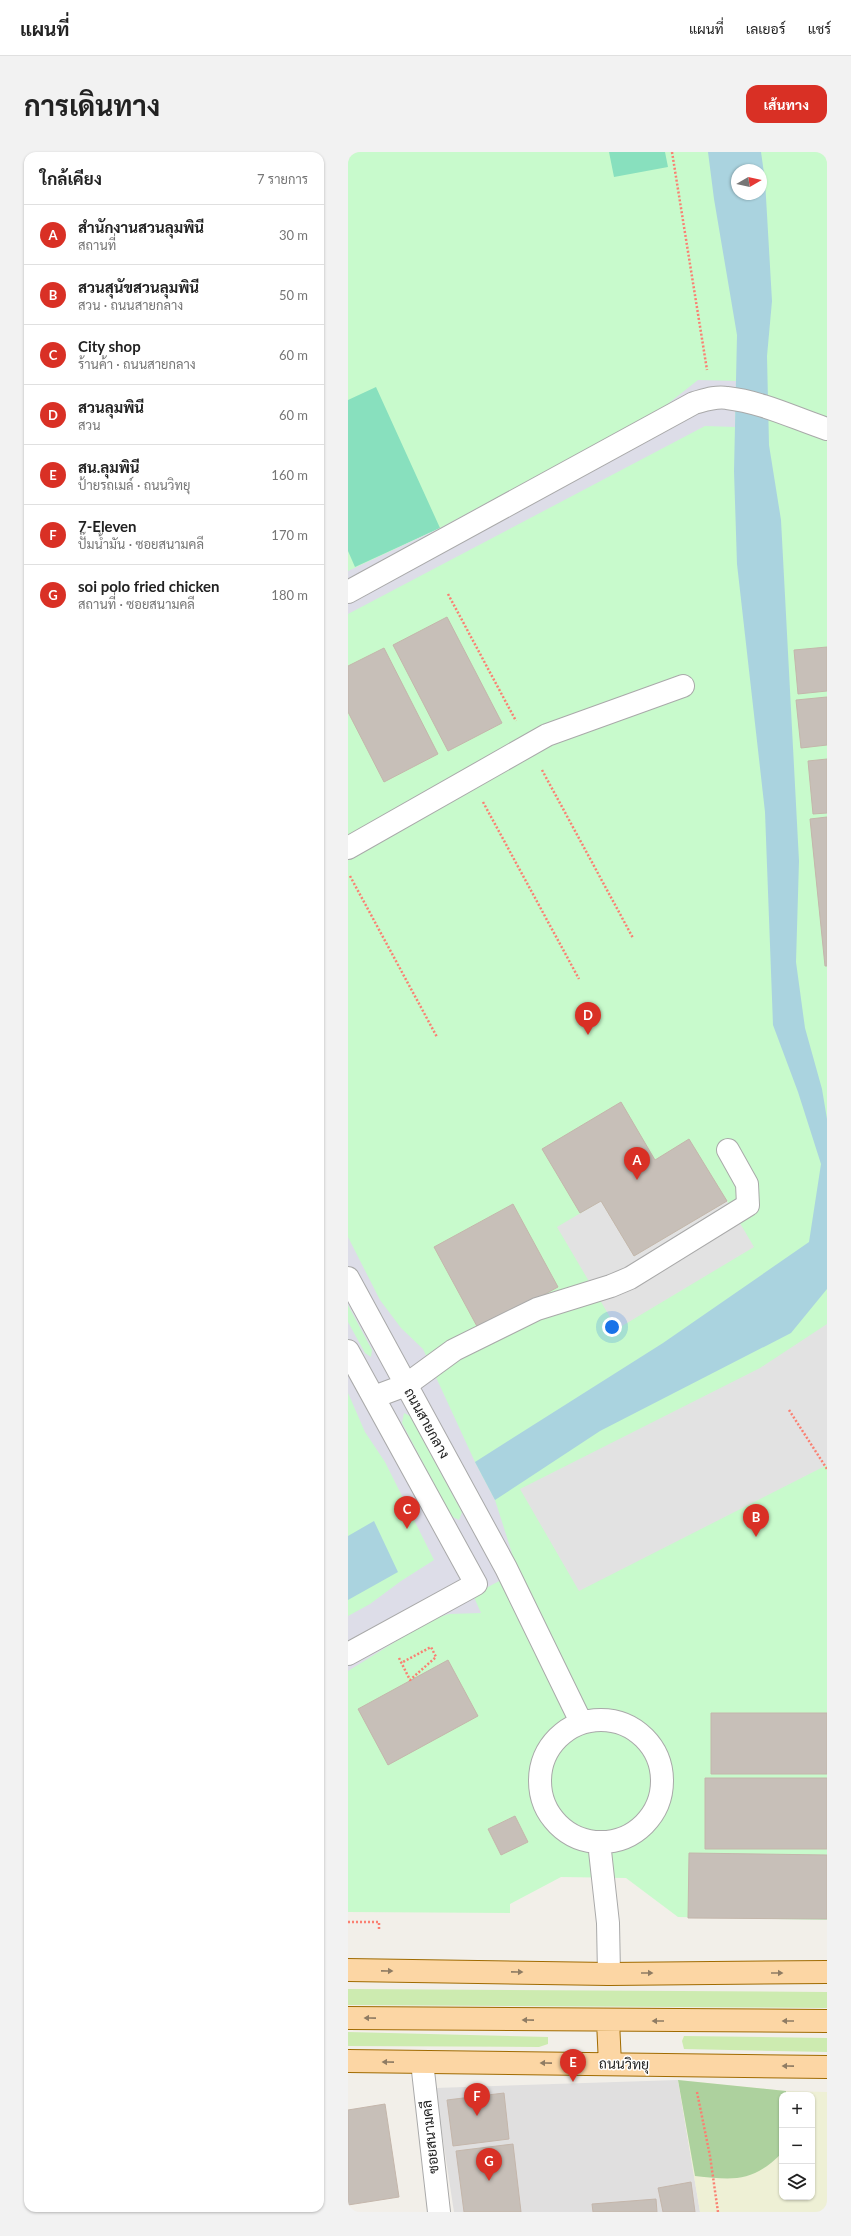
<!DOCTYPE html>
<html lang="th">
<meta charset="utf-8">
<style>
body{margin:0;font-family:Lato,Sarabun,sans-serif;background:#f2f2f2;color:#222}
.controls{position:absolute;right:12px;bottom:12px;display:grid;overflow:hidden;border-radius:8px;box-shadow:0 1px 3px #0004}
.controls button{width:36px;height:36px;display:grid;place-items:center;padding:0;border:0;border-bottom:1px solid #e0e0e0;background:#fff;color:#222;font:20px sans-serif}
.compass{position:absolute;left:383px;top:12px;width:36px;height:36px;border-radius:50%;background:#fff;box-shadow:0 1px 3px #0004;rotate:81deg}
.you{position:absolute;left:264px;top:1175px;width:14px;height:14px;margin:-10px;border:3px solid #fff;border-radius:50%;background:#1a73e8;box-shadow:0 0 0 6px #1a73e833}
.badge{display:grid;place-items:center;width:26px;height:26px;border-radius:50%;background:#d93025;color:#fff;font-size:13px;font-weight:700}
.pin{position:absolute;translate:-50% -33px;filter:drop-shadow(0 1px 2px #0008)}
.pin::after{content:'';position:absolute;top:21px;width:14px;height:12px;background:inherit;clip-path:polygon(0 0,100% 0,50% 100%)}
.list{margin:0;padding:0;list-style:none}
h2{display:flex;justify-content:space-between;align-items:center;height:52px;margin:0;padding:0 16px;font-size:17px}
h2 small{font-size:13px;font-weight:400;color:#767676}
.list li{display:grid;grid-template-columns:26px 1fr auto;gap:12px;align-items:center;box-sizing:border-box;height:60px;padding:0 16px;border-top:1px solid #e0e0e0}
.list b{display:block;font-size:15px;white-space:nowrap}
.list p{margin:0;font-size:13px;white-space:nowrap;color:#767676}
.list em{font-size:13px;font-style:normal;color:#767676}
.icon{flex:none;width:22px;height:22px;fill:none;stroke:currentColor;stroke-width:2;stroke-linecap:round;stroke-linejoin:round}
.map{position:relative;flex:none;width:479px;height:2060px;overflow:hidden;border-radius:12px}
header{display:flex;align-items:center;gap:24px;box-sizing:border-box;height:56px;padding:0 20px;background:#fff;border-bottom:1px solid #e0e0e0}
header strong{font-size:19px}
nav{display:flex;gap:22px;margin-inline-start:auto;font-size:14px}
.intro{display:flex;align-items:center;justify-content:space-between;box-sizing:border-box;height:96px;padding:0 24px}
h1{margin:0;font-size:28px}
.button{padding:10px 18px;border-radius:12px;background:#d93025;color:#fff;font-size:14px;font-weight:700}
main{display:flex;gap:24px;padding:0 24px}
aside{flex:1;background:#fff;border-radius:12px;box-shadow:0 1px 3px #0004}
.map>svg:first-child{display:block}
</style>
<header>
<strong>แผนที่</strong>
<nav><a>แผนที่</a><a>เลเยอร์</a><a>แชร์</a></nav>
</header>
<div class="intro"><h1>การเดินทาง</h1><a class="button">เส้นทาง</a></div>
<main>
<aside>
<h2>ใกล้เคียง<small>7 รายการ</small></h2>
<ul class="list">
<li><span class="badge">A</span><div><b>สำนักงานสวนลุมพินี</b><p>สถานที่</p></div><em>30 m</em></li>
<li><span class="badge">B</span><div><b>สวนสุนัขสวนลุมพินี</b><p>สวน · ถนนสายกลาง</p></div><em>50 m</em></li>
<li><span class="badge">C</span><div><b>City shop</b><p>ร้านค้า · ถนนสายกลาง</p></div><em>60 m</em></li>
<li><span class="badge">D</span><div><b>สวนลุมพินี</b><p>สวน</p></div><em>60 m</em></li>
<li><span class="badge">E</span><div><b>สน.ลุมพินี</b><p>ป้ายรถเมล์ · ถนนวิทยุ</p></div><em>160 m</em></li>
<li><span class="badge">F</span><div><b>7-Eleven</b><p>ปั๊มน้ำมัน · ซอยสนามคลี</p></div><em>170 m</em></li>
<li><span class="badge">G</span><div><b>soi polo fried chicken</b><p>สถานที่ · ซอยสนามคลี</p></div><em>180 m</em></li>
</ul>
</aside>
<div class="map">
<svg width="479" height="2060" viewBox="0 0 479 2060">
<rect width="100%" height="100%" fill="#f2efe9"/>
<path fill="#e0dfdf" d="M330 1928 352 2060H106L87 1936Z"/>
<path fill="#eef0d5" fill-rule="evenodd" d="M330 1928 438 1939 479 1940V2060H352ZM434 1943H464V2045H434Z"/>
<path fill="#cdebb0" d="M0 1837 479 1840V1856L0 1853Z
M0 1880 200 1885V1892L191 1895 0 1894Z
M336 1884 479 1886V1900L336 1897 334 1889Z"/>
<path fill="#add19e" d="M330 1928 438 1939V1943H434V2001C404 2031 386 2028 347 2024Z"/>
<path fill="#c8facc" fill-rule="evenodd" d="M0 0H479V1768L330 1765 278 1726 213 1725 162 1752V1761L0 1760ZM389 18H413V42H389Z"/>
<path fill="#88e0be" d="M261 0H317L320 15 266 25Z
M28 235 92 376 7 415 0 399V248Z"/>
<path fill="#e2e2e2" d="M253 1049 286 1104 379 1049 406 1095 269 1177 209 1075Z
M479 1172V1313L231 1439 172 1337 412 1216Z"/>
<path fill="#dddde8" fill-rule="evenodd" d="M350 228 388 229 387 275 357 274 0 462V419L92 376 312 258Z
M0 1085 32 1148 53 1176 75 1197 127 1310 147 1348 163 1398 168 1420 125 1443 133 1461 101 1462 84 1467 0 1519V1464L22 1452 53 1429 86 1408 37 1310 17 1280 0 1241V1170L17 1201 23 1205 24 1198 0 1153ZM56 1261 62 1264 114 1360 111 1368 103 1364 54 1271Z"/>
<path fill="#aad3df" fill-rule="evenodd" d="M360 0H413L417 28 424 149 419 204 421 293 433 368 451 709 448 810 457 876 474 937 479 967V1137L443 1181 252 1279 147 1348 127 1310 315 1191 461 1090 473 1012 450 940 425 873 417 660 389 412 386 319 389 183 366 47ZM389 18H413V42H389Z
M26 1369 50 1420 0 1448V1384Z"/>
<path fill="#c7bfb8" stroke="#c4b6ab" d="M99 465 154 571 100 599 45 493Z
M479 495V539L450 542 446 498Z
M36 496 90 602 36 630 0 560V514Z
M479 545V593L453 596 448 548Z
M479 607V661L465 662 460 609Z
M479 665V814H477L462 667Z
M273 950 307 1008 341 987 379 1049 286 1104 253 1049 232 1061 194 997Z
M165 1052 210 1135 131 1178 86 1095Z
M100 1508 130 1564 40 1613 10 1557Z
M363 1561H479V1622H363Z
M357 1626H479V1697H357Z
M167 1664 180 1690 153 1703 140 1677Z
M341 1701 479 1703V1767L340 1766Z
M156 1941 161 1987 105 1994 99 1948Z
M37 1952 51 2045 0 2053V1958Z
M165 1992 173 2060H116L108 1999Z
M343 2030 347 2060H315L310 2036Z
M308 2047 309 2060H245L244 2052Z"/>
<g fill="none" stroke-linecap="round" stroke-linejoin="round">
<defs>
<path id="minor" d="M0 440 346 251C357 248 368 244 379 246 414 250 446 266 479 277
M0 696 199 583 335 534
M0 1126 158 1416 233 1570
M0 1199 128 1432 0 1502
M26 1245 58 1233 106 1198 189 1157 263 1134 282 1126 400 1053 399 1032 380 998
M192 1629a61 61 0 1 1 122 0a61 61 0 1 1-122 0Z
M251 1690 260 1771 261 1822
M74 1910 91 2060"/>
<path id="major" d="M0 1818 261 1822 479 1820
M0 1866 479 1869
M260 1869 262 1912
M0 1909 479 1915"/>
</defs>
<use href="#minor" stroke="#a9a9a9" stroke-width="24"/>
<use href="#major" stroke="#a06b00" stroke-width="24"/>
<path stroke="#fa8072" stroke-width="2.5" stroke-dasharray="2 2" stroke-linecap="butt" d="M324 0 359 218
M100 442 168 569
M194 618 285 786
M135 650 231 827
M2 724 89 885
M441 1258 479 1317
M51 1506 62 1528 88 1505 83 1495 53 1511
M0 1770H31V1777
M349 1940 362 2004 370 2060"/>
<use href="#minor" stroke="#fff" stroke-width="22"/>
<use href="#major" stroke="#fcd6a4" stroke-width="22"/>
</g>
<defs><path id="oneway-solid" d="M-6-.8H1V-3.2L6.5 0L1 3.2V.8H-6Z"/></defs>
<g fill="#8f7c63">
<use href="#oneway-solid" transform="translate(39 1819) rotate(1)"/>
<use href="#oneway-solid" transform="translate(169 1820) rotate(1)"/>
<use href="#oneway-solid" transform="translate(299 1821)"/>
<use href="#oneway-solid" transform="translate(429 1821)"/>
<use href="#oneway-solid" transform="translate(22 1866) rotate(-179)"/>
<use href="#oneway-solid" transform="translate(180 1868) rotate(-179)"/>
<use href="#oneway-solid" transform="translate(310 1869) rotate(180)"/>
<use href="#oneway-solid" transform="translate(440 1869) rotate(180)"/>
<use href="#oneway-solid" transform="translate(40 1910) rotate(-179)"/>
<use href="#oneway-solid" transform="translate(198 1911) rotate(-179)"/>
<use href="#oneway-solid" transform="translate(440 1914) rotate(-179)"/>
</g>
<g text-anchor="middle" stroke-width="3" stroke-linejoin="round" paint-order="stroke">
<g font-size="14" fill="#222" stroke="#fff">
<text transform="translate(79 1271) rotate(61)" y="5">ถนนสายกลาง</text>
<text transform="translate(276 1912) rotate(1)" y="5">ถนนวิทยุ</text>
<text transform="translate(82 1985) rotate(-96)" y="5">ซอยสนามคลี</text>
</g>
</g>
</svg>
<div class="controls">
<button>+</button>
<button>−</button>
<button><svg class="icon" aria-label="layers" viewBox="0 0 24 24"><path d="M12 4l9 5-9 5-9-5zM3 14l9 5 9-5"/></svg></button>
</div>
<svg class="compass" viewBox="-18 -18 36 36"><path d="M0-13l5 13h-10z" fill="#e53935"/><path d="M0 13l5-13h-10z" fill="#767676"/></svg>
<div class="you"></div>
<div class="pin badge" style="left:289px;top:1028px">A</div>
<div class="pin badge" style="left:408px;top:1385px">B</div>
<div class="pin badge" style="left:59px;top:1377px">C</div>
<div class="pin badge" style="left:240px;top:883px">D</div>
<div class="pin badge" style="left:225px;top:1930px">E</div>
<div class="pin badge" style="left:129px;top:1964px">F</div>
<div class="pin badge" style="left:141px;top:2029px">G</div>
</div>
</main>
